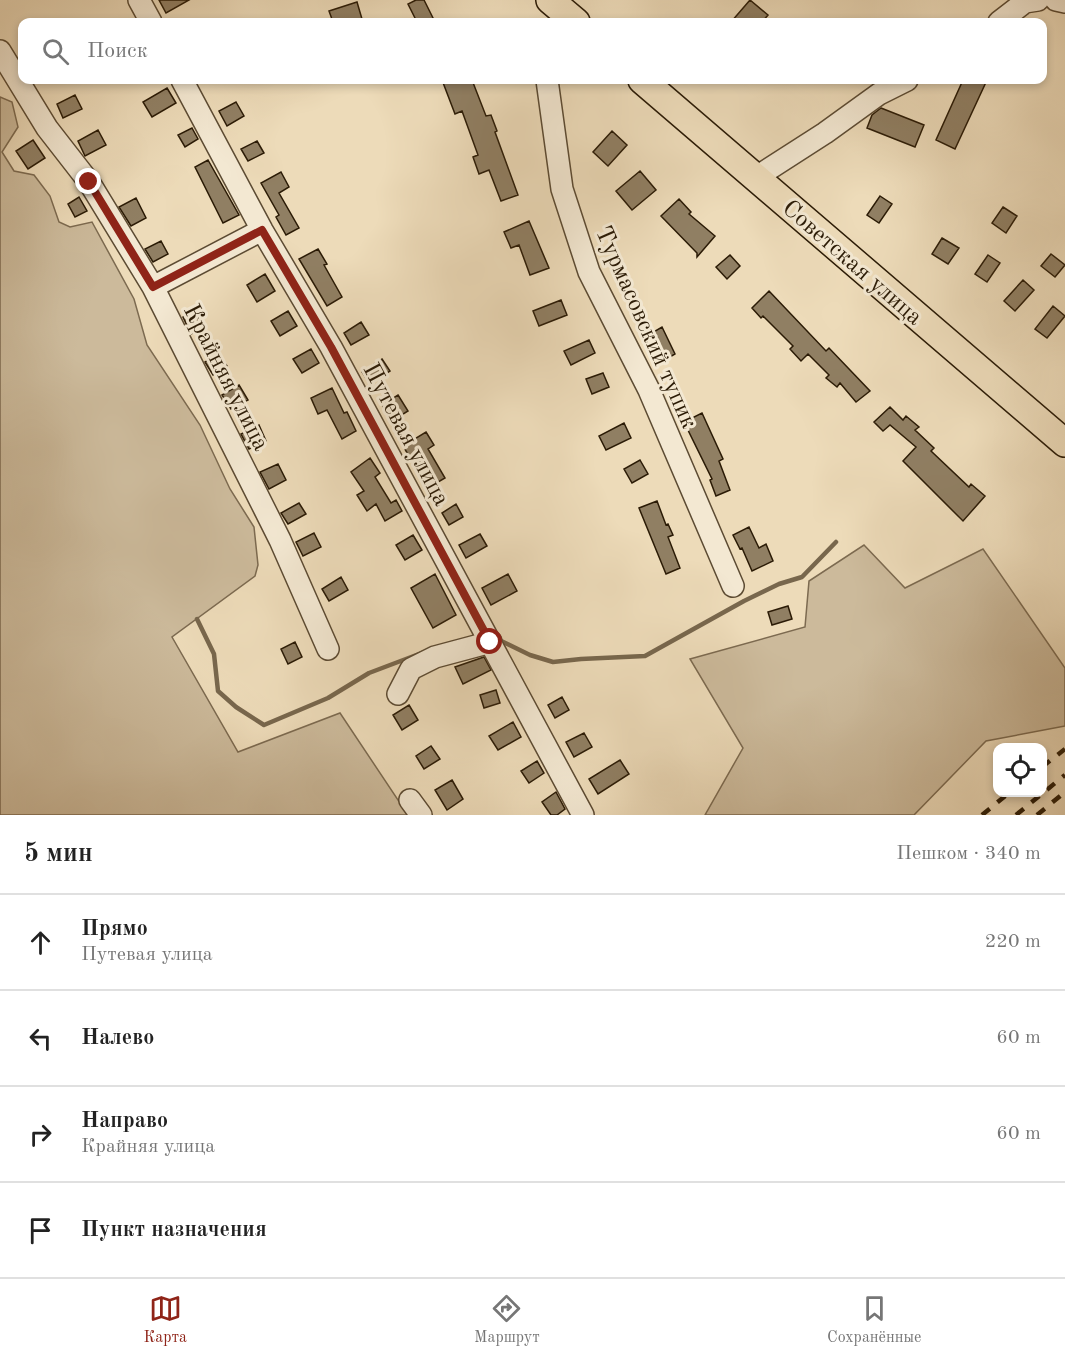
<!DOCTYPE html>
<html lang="ru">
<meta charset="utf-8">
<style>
body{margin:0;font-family:"Old Standard TT",serif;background:#f2f2f2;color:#222}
.controls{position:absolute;right:18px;bottom:18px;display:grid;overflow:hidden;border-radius:12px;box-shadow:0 3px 9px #0003}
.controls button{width:54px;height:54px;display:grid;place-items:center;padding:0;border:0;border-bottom:2px solid #e0e0e0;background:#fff;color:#222;font:30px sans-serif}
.stop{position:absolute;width:18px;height:18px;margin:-14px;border:4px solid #8f2418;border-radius:50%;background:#fff}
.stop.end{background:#8f2418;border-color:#fff;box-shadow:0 2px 6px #0008}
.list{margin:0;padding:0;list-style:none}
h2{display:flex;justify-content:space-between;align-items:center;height:78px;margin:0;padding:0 24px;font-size:26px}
h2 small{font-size:20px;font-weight:400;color:#767676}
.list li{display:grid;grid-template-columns:39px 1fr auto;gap:18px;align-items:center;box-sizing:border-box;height:96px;padding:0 24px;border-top:2px solid #e0e0e0}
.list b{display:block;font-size:22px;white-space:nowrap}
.list p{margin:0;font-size:20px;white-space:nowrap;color:#767676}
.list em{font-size:20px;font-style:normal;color:#767676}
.icon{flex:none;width:33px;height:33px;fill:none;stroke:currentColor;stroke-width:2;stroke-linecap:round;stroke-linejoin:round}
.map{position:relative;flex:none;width:1065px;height:815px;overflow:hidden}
.search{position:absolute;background:#fff;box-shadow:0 3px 9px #0003;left:18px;right:18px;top:18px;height:66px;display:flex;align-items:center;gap:15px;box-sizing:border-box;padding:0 21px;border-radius:12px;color:#767676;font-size:22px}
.sheet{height:462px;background:#fff}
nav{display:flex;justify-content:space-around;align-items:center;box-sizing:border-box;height:84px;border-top:2px solid #e0e0e0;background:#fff;font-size:16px;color:#767676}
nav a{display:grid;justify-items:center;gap:3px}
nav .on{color:#8f2418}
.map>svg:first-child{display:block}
</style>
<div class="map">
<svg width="1065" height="815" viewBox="0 0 1065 815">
<rect width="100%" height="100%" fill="#eddbb9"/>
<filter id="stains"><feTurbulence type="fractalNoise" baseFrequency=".00333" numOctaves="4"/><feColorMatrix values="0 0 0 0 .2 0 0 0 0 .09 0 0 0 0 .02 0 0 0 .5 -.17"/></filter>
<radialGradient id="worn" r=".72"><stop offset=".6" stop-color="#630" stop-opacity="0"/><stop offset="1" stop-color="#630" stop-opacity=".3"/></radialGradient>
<path fill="#ccba9b" stroke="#7c6a50" stroke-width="1.5" d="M0 97 12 102 18 127 2 152 14 171 34 175 50 196 59 222 70 227 92 222 134 299 147 345 200 425 230 489 254 527 258 565 255 576 172 637 238 752 340 713 408 815H0Z
M864 545 905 588 983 549 1065 668V726L986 741 914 815H705L743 748 690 659 805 627 809 581Z"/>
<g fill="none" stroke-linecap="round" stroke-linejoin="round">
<path stroke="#78674d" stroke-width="4.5" d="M197 619 214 654 218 691 236 707 264 725 328 698 369 673 427 651
M497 639 530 655 553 662 581 659 645 656 744 601 779 584 802 577 836 542"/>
</g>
<path fill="#907f63" stroke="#2b1b06" stroke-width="1.5" d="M159 0H189L166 13Z
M416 0H424L435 22H417L408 4Z
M750 0 768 15 762 22H731Z
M357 2 362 19 351 22H333L329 11Z
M442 80H472L486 116 491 115 497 131 495 132 518 195 501 201 489 170 479 174 473 157 478 155 462 111 455 114Z
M963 80H987L955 149 936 140Z
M167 88 176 103 152 117 143 102Z
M75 95 82 109 63 118 57 104Z
M236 102 244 116 227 126 219 111Z
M881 108 924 125 915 147 867 128 872 115Z
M192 128 198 139 185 147 178 135Z
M98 130 106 145 85 156 78 141Z
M612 131 627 145 608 166 593 152Z
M33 140 45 158 28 169 16 151Z
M257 141 264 153 248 161 241 149Z
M208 160 239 215 223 223 195 167Z
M640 171 656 190 632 210 616 191Z
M281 172 289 187 279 193 299 228 286 235 276 217 279 215 261 183Z
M880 196 892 204 879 223 867 215Z
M79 197 87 211 75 217 68 204Z
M136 198 146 218 131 226 119 207Z
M679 199 691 212 689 214 715 236 697 257V253L661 216Z
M1003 207 1017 216 1006 233 992 223Z
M529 221 549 268 530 275 519 245 511 248 504 232Z
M942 238 959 248 948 264 932 254Z
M161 241 168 254 153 262 145 249Z
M318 249 327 264 324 265 342 297 327 306 299 259Z
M1051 254 1065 265 1055 277 1041 266Z
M730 255 740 266 727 279 716 267Z
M988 255 1000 263 987 282 975 274Z
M265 274 275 291 257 302 247 285Z
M1023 280 1034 290 1015 311 1004 301Z
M769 291 826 351 829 348 870 391 856 402 840 383 837 387 826 378 829 375 808 354 801 361 790 349 793 346 763 316 761 318 752 308Z
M561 300 567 315 539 326 533 311Z
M1053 306 1065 316 1047 338 1035 329Z
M195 311 203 328 191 334 183 317Z
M288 311 297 326 280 336 271 321Z
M361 322 369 335 351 345 344 333Z
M662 327 675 354 660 363 645 337Z
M589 340 595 353 571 365 564 351Z
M311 349 319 363 302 373 293 359Z
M219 354 227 366 213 375 205 362Z
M382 359 390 371 370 384 362 372Z
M603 373 609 387 592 394 586 379Z
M239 385 248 400 231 409 222 395Z
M332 388 344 413 347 412 356 431 342 439 327 410 318 414 311 398Z
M398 395 408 411 392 421 382 405Z
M890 407 903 420 906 416 919 427 915 430 934 448 931 451 969 487 971 484 985 496 963 521 903 461 916 447 890 425 883 431 874 422Z
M702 413 723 459 719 461 730 490 716 496 710 480 712 479 684 422Z
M624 423 631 438 606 450 599 436Z
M259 425 266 441 249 449 241 434Z
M426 432 434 445 428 449 445 478 428 488 403 446Z
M370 458 380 473 375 477 391 503 396 500 402 511 385 521 376 504 367 511 357 495 364 491 351 472Z
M640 460 648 474 632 483 624 469Z
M278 464 286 480 269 489 260 472Z
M657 501 666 525 668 524 673 535 668 537 680 568 666 574 639 508Z
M299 503 306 514 288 524 281 513Z
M456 504 463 517 449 525 442 513Z
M749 527 759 548 766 544 773 561 752 571 742 548 740 549 733 535Z
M314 533 321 547 303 556 296 542Z
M480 534 487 546 466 558 459 545Z
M413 535 422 550 405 560 396 545Z
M435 574 456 615 433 628 411 588Z
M508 574 517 591 491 605 482 588Z
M341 577 348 590 329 601 322 589Z
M788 606 792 619 772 625 768 612Z
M295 642 302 657 288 664 281 649Z
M484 657 491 670 463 684 455 667Z
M496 690 500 703 484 708 480 695Z
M562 697 569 710 555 718 548 705Z
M409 705 418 720 402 730 393 715Z
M513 722 521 737 498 750 489 736Z
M584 733 592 747 574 757 566 742Z
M431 746 440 759 424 769 416 756Z
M620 760 629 774 598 794 589 779Z
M537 761 544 773 529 783 521 771Z
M452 780 463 799 447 810 435 790Z
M556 792 565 809 557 815H551L542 802Z"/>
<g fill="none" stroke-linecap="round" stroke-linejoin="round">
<defs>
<path id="minor" d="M139 0 151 22
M1056 0 1065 2
M999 22 1025 2 1038 0
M0 51 47 128 89 182 153 287 280 540 328 649
M182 80 262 230 331 347 583 815
M547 80 562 189 589 272 649 390 733 586
M755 178 825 133 879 94 907 80
M153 287 262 230
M398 694 411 669 435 657 491 642
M410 800 421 815"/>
<path id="major" d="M550 0 576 22
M642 80 1065 443"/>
</defs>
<use href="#minor" stroke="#5c4b33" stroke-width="24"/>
<use href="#major" stroke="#2b1b06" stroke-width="30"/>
<use href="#minor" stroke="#f3e8d2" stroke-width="21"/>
<use href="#major" stroke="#eddbb9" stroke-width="27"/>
<path stroke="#2b1b06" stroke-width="4.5" stroke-dasharray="10 10" stroke-linecap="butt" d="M1042 767 1065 749
M982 815 1010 792
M1016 815 1065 775
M1037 815 1065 792"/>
</g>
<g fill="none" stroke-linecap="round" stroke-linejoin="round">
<path stroke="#8f2418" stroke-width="8" d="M89 182 153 287 262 230 331 347 490 642"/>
</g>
<g text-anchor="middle" stroke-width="6" stroke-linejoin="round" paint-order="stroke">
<g font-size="24" fill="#2b1b06" stroke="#f3e8d2">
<text transform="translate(853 262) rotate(41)" y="8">Советская улица</text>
<text transform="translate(647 327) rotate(66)" y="8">Турмасовский тупик</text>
<text transform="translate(227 377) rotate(63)" y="8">Крайняя улица</text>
<text transform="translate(407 434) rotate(62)" y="8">Путевая улица</text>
</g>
</g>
<rect width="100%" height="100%" filter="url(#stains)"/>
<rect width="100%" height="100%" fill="url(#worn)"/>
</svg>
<div class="controls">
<button><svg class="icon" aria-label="locate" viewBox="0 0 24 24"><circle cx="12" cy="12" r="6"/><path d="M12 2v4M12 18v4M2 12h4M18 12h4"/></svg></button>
</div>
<div class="stop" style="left:490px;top:642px"></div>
<div class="stop end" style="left:89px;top:182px"></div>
<div class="search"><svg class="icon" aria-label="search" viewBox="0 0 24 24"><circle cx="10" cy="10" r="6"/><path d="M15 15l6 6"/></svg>Поиск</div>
</div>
<section class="sheet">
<h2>5 мин<small>Пешком · 340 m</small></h2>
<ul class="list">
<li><svg class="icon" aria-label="ahead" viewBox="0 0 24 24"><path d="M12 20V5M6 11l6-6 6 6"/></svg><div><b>Прямо</b><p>Путевая улица</p></div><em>220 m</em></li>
<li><svg class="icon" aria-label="left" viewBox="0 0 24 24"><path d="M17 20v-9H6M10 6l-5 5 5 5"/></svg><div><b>Налево</b></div><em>60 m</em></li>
<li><svg class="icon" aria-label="right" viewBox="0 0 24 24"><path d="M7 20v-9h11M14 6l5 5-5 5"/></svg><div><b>Направо</b><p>Крайняя улица</p></div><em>60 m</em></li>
<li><svg class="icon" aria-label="arrive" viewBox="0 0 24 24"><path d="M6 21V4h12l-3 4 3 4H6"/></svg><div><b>Пункт назначения</b></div></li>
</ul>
</section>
<nav>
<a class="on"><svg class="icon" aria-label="map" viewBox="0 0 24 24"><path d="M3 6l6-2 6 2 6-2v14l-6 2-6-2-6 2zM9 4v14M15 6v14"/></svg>Карта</a>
<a><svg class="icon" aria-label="directions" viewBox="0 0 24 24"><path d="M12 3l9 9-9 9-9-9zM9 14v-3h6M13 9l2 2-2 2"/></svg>Маршрут</a>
<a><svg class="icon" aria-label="saved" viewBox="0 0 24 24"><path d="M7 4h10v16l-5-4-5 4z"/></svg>Сохранённые</a>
</nav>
